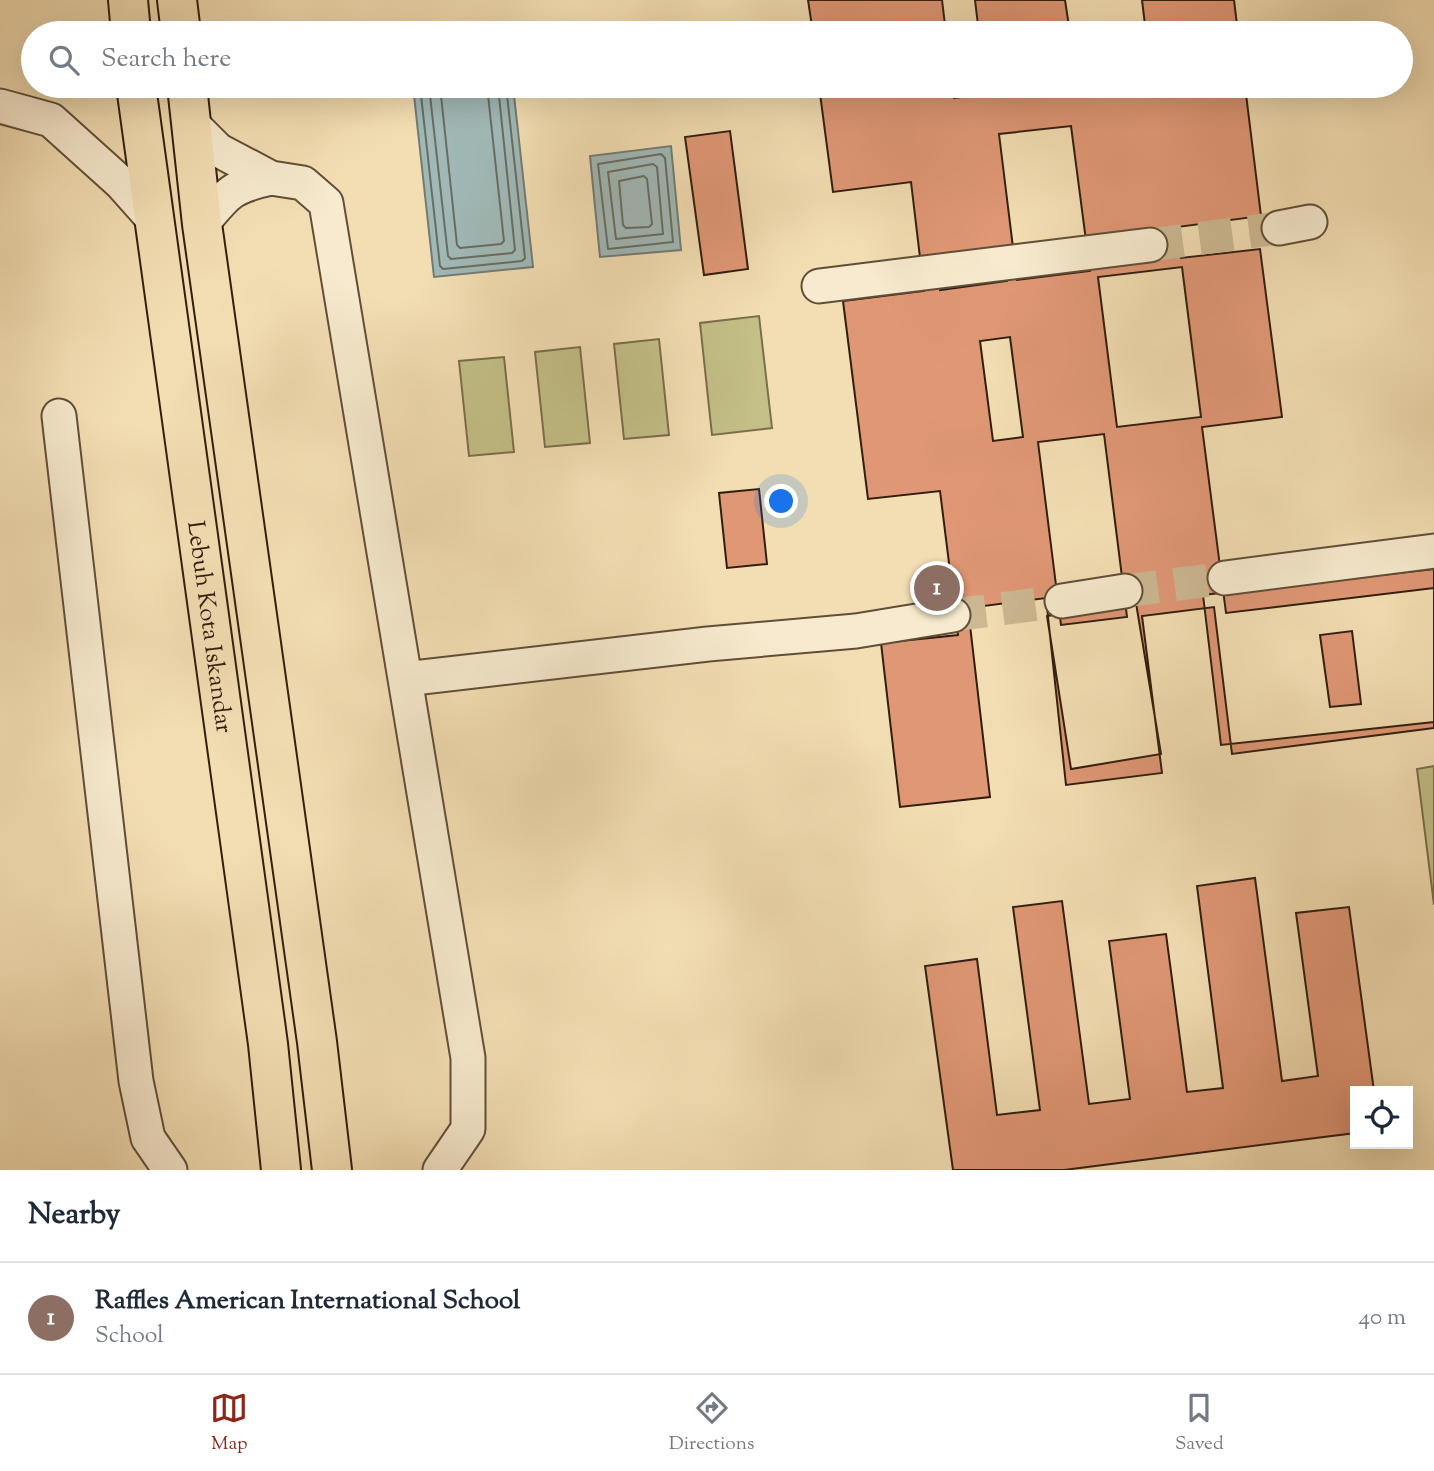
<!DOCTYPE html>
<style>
body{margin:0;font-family:"Sorts Mill Goudy",serif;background:#f2f2f3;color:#1f2937}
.controls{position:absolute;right:21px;bottom:21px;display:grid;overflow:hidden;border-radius:0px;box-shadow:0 7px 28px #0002}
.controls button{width:63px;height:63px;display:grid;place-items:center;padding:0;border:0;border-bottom:2px solid #e0e1e3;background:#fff;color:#1f2937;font:35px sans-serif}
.you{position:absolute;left:782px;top:502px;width:24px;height:24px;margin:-18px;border:5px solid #fff;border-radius:50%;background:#1a73e8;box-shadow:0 0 0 10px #1a73e833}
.badge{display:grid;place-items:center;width:46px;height:46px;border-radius:50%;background:#8f2418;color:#fff;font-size:23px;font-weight:700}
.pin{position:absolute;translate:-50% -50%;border:4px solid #fff;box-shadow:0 2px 7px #0006}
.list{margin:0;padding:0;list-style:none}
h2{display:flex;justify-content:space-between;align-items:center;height:91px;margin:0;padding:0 28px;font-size:30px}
h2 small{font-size:23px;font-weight:400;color:#747a83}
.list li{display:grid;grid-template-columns:46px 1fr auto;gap:21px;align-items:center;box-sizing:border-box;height:112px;padding:0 28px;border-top:2px solid #e0e1e3}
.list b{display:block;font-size:26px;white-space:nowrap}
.list p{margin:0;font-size:23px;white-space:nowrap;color:#747a83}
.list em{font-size:23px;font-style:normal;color:#747a83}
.icon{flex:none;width:38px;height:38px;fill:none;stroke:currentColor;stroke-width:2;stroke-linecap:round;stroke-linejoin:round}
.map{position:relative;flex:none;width:1434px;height:1170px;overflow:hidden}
.search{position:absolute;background:#fff;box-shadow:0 7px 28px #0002;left:21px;right:21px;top:21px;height:77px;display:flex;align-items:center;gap:18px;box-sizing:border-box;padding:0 24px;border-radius:38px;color:#747a83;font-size:26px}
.sheet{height:203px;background:#fff}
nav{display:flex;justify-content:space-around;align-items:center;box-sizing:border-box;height:98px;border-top:2px solid #e0e1e3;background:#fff;font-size:19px;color:#747a83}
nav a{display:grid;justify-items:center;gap:4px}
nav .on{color:#8f2418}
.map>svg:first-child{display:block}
</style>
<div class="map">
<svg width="1434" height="1170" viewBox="0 0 1434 1170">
<rect width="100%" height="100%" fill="#f3deb3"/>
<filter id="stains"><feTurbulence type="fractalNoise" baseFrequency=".00286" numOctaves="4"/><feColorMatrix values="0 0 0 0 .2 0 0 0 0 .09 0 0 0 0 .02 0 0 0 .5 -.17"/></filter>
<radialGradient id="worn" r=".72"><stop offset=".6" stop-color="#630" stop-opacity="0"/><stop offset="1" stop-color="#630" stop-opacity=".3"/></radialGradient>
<path fill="#c3bf87" stroke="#7a6e4b" stroke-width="2" d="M759 316 772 428 712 435 700 323Z
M659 339 669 435 624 439 614 344Z
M580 347 590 443 545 447 535 352Z
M504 357 514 452 469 456 459 361Z
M1434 766V905L1417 769Z"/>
<path fill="#a0b9b7" stroke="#737b74" stroke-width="2" d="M413 86H513L533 267 434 277Z
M671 146 681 250 600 257 590 156Z"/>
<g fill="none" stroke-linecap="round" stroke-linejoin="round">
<path stroke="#686c63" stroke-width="2" d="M420 86 440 266 443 269 522 261 525 258 506 86
M429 86 448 256 451 259 512 253 515 250 498 86
M440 86 457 245 460 248 501 244 504 241 487 86
M661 154 665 158 673 242 608 249 598 164Z
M653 164 657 167 663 234 616 239 608 172Z
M644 176 647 179 652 224 649 227 626 228 623 225 619 181Z"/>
</g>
<path fill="#e09775" stroke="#301e0f" stroke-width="2" fill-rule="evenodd" d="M808 0H942L946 33H813Z
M975 0H1065L1070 33H979Z
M1142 0H1234L1238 33H1146Z
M819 86H952L954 98 987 94 986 86H1245L1261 216 1177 227 1181 258 1260 249 1282 417 1202 427 1226 613 1434 588V728L1232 754 1214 607 1142 616 1162 773 1066 785 1046 598 968 608 990 797 900 807 881 643 958 635 940 491 868 499 843 301 924 291 911 182 833 192ZM1071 126 1090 271 1017 280 999 134ZM1004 256 1007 281 940 290 937 264ZM1182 267 1201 417 1117 427 1098 277ZM1010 337 1023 437 993 441 980 341ZM1104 434 1127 617 1061 625 1038 442ZM1352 631 1361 704 1330 707 1320 635Z
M730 131 748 269 704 275 685 137Z
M759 489 767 564 727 568 719 493Z
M1434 569V722L1221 745 1203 595Z
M1136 603 1161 754 1071 769 1047 616Z
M1255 878 1282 1081 1318 1076 1296 913 1349 907 1374 1091H1355V1133L1064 1170H953L925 966 977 959 997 1115 1040 1110 1013 907 1062 901 1089 1104 1130 1099 1109 941 1166 934 1187 1092 1223 1088 1197 886Z"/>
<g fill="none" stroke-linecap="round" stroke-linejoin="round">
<path stroke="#ccb892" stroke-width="33" stroke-dasharray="33 17" stroke-linecap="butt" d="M1150 245 1279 228
M1125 591 1225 578
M953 615 1062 601"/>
<defs>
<path id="minor" d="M0 106 51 120 121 183 153 219
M192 124 218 150 271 178 303 183 326 203 468 1058V1129L440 1170
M202 224C228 192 231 187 271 178
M1279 228 1310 222
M819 286 1150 245
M59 416 136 1081 148 1138 170 1170
M1225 578 1434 551
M1062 601 1125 591
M405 679 708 644 856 631 953 615"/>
<g id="highway">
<path d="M128 0 131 33"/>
<path d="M177 0 181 33"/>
<path id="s1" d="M136 86 268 1044 281 1170"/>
<path d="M187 86 202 224 317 1042 332 1170"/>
</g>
</defs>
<use href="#minor" stroke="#614e38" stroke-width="37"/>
<use href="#highway" stroke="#301e0f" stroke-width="42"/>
<use href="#minor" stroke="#f7eace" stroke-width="33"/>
<use href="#highway" stroke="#f3deb3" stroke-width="38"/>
</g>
<g text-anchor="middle" stroke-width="6" stroke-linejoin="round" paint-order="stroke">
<g font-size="24" fill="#301e0f" stroke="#f7eace">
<text dy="8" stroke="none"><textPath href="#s1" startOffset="546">Lebuh Kota Iskandar</textPath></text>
</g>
</g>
<rect width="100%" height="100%" filter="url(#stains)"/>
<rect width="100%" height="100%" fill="url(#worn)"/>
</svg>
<div class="controls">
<button><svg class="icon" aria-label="locate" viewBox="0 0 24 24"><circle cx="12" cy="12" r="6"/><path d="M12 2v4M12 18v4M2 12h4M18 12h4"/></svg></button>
</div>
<div class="you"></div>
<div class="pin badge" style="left:937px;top:588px;background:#8d6e63">1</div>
<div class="search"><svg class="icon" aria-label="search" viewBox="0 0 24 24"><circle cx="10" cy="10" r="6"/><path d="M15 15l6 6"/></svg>Search here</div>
</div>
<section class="sheet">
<h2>Nearby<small></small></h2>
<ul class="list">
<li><span class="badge" style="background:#8d6e63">1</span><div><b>Raffles American International School</b><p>School</p></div><em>40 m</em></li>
</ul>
</section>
<nav>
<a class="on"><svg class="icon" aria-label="map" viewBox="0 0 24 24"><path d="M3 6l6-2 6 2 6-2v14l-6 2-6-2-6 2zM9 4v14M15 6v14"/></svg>Map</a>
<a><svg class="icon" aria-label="directions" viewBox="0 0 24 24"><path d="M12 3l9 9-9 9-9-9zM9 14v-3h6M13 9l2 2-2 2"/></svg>Directions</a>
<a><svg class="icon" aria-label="saved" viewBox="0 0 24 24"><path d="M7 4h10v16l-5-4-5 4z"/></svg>Saved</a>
</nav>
